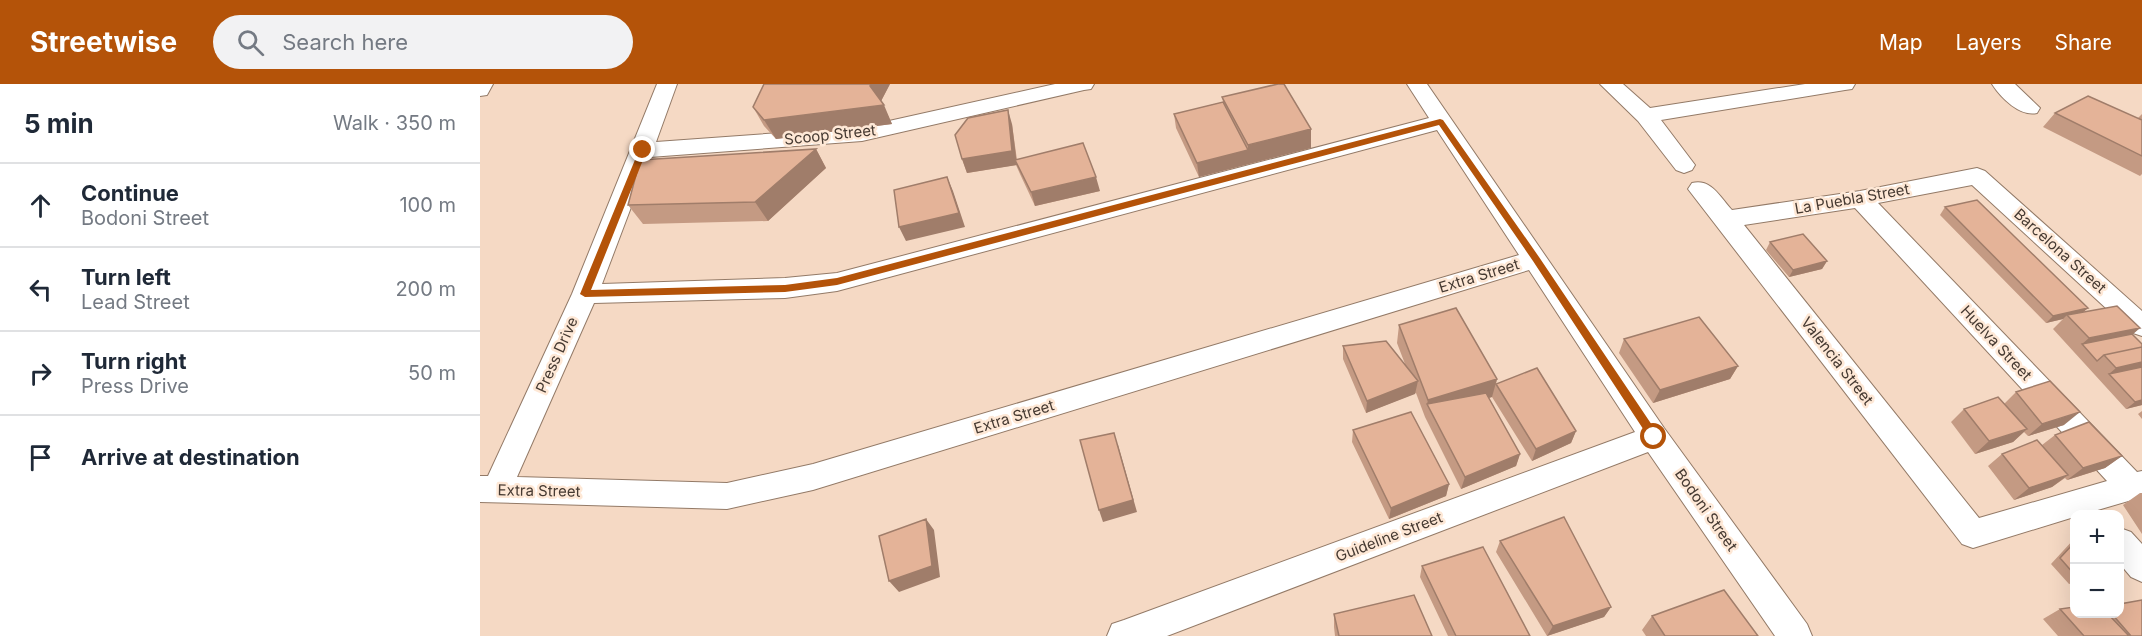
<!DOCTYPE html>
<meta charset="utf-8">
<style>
body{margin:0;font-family:Inter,sans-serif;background:#f2f2f3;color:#1f2937}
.controls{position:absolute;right:18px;bottom:18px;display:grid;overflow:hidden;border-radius:12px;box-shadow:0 6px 24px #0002}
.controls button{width:54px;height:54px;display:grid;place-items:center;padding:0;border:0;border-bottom:2px solid #e0e1e3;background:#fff;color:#1f2937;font:30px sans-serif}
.stop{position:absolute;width:18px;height:18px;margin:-14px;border:4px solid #b45309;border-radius:50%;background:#fff}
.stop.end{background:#b45309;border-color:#fff;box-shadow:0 2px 6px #0008}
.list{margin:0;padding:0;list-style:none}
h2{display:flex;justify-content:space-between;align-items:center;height:78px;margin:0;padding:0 24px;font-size:26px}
h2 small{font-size:20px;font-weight:400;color:#747a83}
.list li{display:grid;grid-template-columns:39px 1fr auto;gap:18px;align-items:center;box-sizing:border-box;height:84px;padding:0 24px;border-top:2px solid #e0e1e3}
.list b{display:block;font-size:22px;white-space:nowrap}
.list p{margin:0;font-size:20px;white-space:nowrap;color:#747a83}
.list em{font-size:20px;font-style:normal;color:#747a83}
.icon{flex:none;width:33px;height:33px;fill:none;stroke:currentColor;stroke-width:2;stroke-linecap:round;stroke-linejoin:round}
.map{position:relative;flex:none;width:1662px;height:552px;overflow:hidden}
header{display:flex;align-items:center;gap:36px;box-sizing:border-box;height:84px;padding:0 30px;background:#b45309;color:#fff}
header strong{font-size:28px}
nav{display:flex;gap:33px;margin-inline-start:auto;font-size:21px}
.search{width:420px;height:54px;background:#f2f2f3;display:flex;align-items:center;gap:15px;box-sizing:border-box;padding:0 21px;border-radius:33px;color:#747a83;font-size:22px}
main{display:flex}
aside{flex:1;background:#fff}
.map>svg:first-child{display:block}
</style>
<header>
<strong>Streetwise</strong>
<div class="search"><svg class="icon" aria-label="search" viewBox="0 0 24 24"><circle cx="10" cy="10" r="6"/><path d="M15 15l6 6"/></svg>Search here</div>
<nav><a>Map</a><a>Layers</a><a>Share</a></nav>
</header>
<main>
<aside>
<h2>5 min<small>Walk · 350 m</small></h2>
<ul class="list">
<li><svg class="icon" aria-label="ahead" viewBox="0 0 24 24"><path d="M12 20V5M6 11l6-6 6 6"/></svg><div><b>Continue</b><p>Bodoni Street</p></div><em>100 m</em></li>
<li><svg class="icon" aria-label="left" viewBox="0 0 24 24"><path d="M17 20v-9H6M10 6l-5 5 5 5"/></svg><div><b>Turn left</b><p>Lead Street</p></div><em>200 m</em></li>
<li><svg class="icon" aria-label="right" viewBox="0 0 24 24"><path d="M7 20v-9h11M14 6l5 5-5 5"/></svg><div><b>Turn right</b><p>Press Drive</p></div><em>50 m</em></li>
<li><svg class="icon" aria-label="arrive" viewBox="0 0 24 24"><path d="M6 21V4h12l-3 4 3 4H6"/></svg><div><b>Arrive at destination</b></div></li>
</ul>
</aside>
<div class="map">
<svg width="1662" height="552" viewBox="0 0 1662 552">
<rect width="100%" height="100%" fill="#f5d9c4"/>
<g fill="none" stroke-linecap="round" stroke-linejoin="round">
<defs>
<path id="minor" d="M0 0H13L7 11 0 12Z
M177 0H197L176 58 382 43 575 0H614L611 5 604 6 382 57 170 73 122 200 305 194 357 189 949 34 927 0H947L1184 344 1327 540 1332 552H1295L1168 368 687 552H627L632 540 644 536 1155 348 1049 186 333 406 247 425 0 418V392H8L92 210ZM957 46 1039 171 333 380 247 399 37 393 114 219 305 214 357 207Z
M1120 0H1143L1170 24 1325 0H1375L1372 5 1365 6 1181 36 1215 81 1212 86 1204 89 1196 86 1158 37Z
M1512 0H1535L1560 24 1557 29C1540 33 1521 14 1512 0Z
M1497 84 1505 87 1662 227V252L1653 249 1492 101 1398 119 1657 388 1662 387V413L1604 430H1594V433L1493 464 1482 460 1208 105 1212 99C1231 94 1240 113 1252 126L1380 107ZM1375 124 1627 397 1499 434 1264 141Z
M1640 444 1651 448 1662 460V498L1651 493 1640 480Z"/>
</defs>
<use href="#minor" stroke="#937a67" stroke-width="2"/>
<use href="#minor" fill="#fff" fill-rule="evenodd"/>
</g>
<path fill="#c49a83" d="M410 0 401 17 412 40 296 55 284 42 273 23Z
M742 13 831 64 719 93 696 44 694 30 743 18Z
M1575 29 1658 34 1662 30V90L1660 92 1563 43Z
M532 40 537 76 620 107 555 122 540 90 536 81 487 89 482 75Z
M336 65 346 84 288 137 163 140 148 121Z
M1465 123 1608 224 1603 228 1660 244 1652 250 1662 321 1646 325 1573 245 1583 235 1566 239 1460 131Z
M1290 158 1347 177 1342 185 1309 193 1286 166Z
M919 241 1017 295 1016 300 1096 347 1091 359 1052 377 1012 313 1009 314 1040 370 1036 382 981 405 945 333 936 309 886 329 863 275V262L925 280 917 259Z
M1144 255 1258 282 1250 295 1173 319 1139 269Z
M1536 308 1584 341 1548 352 1544 348 1533 358 1495 370 1471 338 1484 325 1524 320Z
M1662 327V335L1658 330Z
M873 346 969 400 966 412 909 435 872 358Z
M1575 351 1642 372 1625 384 1587 396 1585 394 1572 403 1534 416 1508 382 1522 370 1562 361Z
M1660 409H1662V450L1643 421Z
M1594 455V499L1589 500 1571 480Z
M1020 457 1131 523 1124 533 1067 552 1016 468Z
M942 482 1050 552H968L940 493Z
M1580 525 1594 530H1640L1662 552H1578L1563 535Z
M854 530 952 552H855L854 543Z
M1172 532 1278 552H1166L1162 546Z"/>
<path fill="#a07d6a" d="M391 0H410L399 21 390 2Z
M404 21 412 40 296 55 284 36Z
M528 26 532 40 537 81 535 76 537 81 487 89 482 75Z
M831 45V64L719 93 717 79 768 66V61Z
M336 65 346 84 288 137 275 118Z
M467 93 473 107 485 143 426 157 419 143Z
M616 93 620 107 555 122 551 108Z
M1347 177 1342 185 1309 193 1313 186Z
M1608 224 1600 231H1587L1583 235 1566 239 1573 232Z
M1660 244 1644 258 1602 260 1609 254Z
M1662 278V288L1629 290 1636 284Z
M1258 282 1250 295 1173 319 1180 306Z
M1017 295 1012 313 952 330 947 320 948 316Z
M938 297 935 310 886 329 887 317Z
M1662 316V321L1646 325 1655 318Z
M1600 328 1584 341 1548 352 1562 340Z
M1547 345 1533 358 1495 370 1509 357Z
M1096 347 1091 359 1052 377 1056 365Z
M638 361 657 428 623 438 619 426Z
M1040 370 1036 382 981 405 985 393Z
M1642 372 1625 384 1587 396 1603 384Z
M1588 391 1572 403 1534 416 1549 404Z
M969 400 966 412 909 435 911 424Z
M446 435 454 446 460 493 419 508 409 497Z
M1131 523 1124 533 1067 552 1073 542Z"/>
<path fill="#e4b398" stroke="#a07d6a" stroke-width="1.5" d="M284 0H391L390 2 404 21 284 36 273 23Z
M798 0H804L831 45 768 61 742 13Z
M1608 12 1662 36V72L1575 29Z
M743 18 768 66 717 79 694 30Z
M528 26 532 67 482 75 475 51 488 34Z
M603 59 616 93 551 108 535 76Z
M336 65 275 118 148 121 160 76Z
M467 93 479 129 419 143 414 106Z
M1497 116 1608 224 1573 232 1465 123Z
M1323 150 1347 177 1313 186 1290 158Z
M1637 222 1660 244 1609 254 1587 231Z
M976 224 1017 295 948 316 919 241Z
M1219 233 1258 282 1180 306 1144 255Z
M1652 250 1662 260V263L1624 271 1617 277 1602 260Z
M906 257 938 297 887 317 863 262Z
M1662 263V278L1636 284 1624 271Z
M1662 283V316L1655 318 1629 290Z
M1057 284 1096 347 1056 365 1016 300Z
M1570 297 1600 328 1562 340 1536 308Z
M1006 309 1040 370 985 393 947 320Z
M1518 313 1547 345 1509 357 1484 325Z
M931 328 969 400 911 424 873 346Z
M1609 338 1642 372 1603 384 1575 351Z
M634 349 653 416 619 426 600 356Z
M1557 356 1588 391 1549 404 1522 370Z
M1084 433 1131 523 1073 542 1020 457Z
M446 435 452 482 409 497 399 452Z
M1594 459V490L1580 474Z
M1003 463 1050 552H976L942 482Z
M1244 506 1278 552H1185L1172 532Z
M934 511 952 552H859L854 530Z
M1662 516V552H1651L1632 530H1640V520Z
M1594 523V530H1628L1649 552H1604L1580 525Z"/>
<path fill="#b45309" d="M960 35 963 36 1059 173 1178 350V357H1171L1053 177 959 41 357 201 305 208 105 213 100 210 159 66 163 63 167 66 111 206 305 201 357 194Z"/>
<g text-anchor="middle" stroke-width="5" stroke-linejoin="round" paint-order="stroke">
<g font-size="15" fill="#463a32" stroke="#fee8d6">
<text transform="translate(350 51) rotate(-6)" y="5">Scoop Street</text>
<text transform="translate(1372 115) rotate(-10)" y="5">La Puebla Street</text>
<text transform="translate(1580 167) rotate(42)" y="5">Barcelona Street</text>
<text transform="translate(999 192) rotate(-17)" y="5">Extra Street</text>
<text transform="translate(1516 259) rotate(47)" y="5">Huelva Street</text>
<text transform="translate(77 271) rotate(-66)" y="5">Press Drive</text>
<text transform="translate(1357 277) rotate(52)" y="5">Valencia Street</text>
<text transform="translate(534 333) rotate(-17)" y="5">Extra Street</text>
<text transform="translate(59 407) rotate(1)" y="5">Extra Street</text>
<text transform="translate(1226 426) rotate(55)" y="5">Bodoni Street</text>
<text transform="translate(909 453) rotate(-21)" y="5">Guideline Street</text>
</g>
</g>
</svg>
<div class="controls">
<button>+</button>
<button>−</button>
</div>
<div class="stop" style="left:1174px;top:353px"></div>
<div class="stop end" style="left:163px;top:66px"></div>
</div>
</main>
